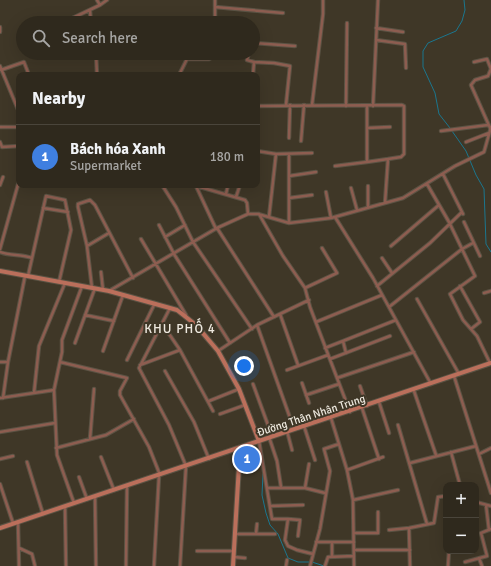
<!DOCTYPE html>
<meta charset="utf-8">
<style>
body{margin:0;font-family:Signika,sans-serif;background:#373126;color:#f1f3f6}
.controls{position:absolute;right:12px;bottom:12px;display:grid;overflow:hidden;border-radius:8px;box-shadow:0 4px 16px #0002}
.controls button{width:36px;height:36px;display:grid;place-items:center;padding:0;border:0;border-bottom:1px solid #4a453b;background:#2f291d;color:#f1f3f6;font:20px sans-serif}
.you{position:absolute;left:244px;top:366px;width:14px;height:14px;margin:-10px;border:3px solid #fff;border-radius:50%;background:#1a73e8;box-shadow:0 0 0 6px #1a73e833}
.badge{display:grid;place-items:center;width:26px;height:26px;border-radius:50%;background:#5eceb8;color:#fff;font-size:13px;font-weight:700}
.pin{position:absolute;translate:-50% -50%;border:2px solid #fff;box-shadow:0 1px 4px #0006}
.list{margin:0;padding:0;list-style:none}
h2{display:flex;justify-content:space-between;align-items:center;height:52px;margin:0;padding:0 16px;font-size:17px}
h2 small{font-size:13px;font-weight:400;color:#a7a6a4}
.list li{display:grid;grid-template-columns:26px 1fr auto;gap:12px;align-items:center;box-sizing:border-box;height:64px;padding:0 16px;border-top:1px solid #4a453b}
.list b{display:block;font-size:15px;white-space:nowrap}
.list p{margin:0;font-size:13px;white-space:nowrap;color:#a7a6a4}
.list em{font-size:13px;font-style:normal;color:#a7a6a4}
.icon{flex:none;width:22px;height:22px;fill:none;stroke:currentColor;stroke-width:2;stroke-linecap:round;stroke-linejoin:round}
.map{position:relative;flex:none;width:491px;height:566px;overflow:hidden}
.search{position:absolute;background:#2f291d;box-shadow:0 4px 16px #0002;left:16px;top:16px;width:244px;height:44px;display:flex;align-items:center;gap:10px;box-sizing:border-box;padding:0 14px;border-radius:22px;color:#a7a6a4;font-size:15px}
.panel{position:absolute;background:#2f291d;box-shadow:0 4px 16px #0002;left:16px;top:72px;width:244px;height:116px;border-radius:8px}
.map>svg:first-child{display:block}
</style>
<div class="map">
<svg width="491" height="566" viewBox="0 0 491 566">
<rect width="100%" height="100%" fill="#3f3727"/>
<path fill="#493d27" d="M242 450 249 451V454L253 455 252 464 241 463Z"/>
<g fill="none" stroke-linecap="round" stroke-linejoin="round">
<path stroke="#1b768e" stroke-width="1" d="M450 128 439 114 435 93 423 67V51L428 43 456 31 462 21 465 10 464 0
M452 131 466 151 476 175 484 189 486 244 491 252
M263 474 262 495 266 513 270 525 278 534 288 558 298 562H309
M312 562 324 566"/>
<defs>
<path id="street" d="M100 5 107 0
M215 7 283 13
M90 11 91 23
M62 23 100 5 97 0
M215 23V0
M0 27V32
M376 28 403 32
M376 40 405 44 406 68
M253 43 295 46
M96 53 97 75
M249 53 247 60 254 62 253 75
M254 62 274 63 290 66 286 105
M474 62 487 59 491 69 488 76 475 80 471 85 491 130
M0 66 19 112
M1 70 24 62 29 75
M179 75 187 59H209L214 56 215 53
M312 105 323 14V0
M257 106 402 105 404 106V154L401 157 388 159
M346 106 347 23
M367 106V162L388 159 385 203
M373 106 378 0
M0 127H19
M367 128 390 127
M441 131 488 125
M289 138 290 105
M301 141 304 105
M0 142 2 147 19 146
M466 142 489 133
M257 151 276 154 312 153
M335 166 367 162
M443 174 463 214
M289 176 316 172
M0 185 3 177
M162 185 176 207 193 242 252 329
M193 185 245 200 247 203 248 214
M196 186 216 229
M368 186V207
M351 188 357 210
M326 192 331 218
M226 194 228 185
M236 197 240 185
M289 198 312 195
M43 208 68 212
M259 214 283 256 305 288 310 307 350 412
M269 217 276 154
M335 217 373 278 431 384
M464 222 480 256
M289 223V155
M159 225 174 254 230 343
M217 228 274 317
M165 237 185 225
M141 239 186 315
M473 243 462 249 475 276 450 294 463 320 477 336 490 363
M87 246 109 233
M391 246 439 205
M0 249 19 181
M0 252C11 256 21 254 32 258
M382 258 392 273
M101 272 103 290
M28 276 46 196 65 200 71 230 59 282
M377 286 430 243 462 212
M460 286 480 322 471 329
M92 288 87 246 78 207V204L90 200 95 205 133 278
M305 288 337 273 322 248
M109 291 217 228 248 214H258L289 223 331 218 403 198 455 166 484 152 491 127
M484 293 491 291
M417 299 459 374
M389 307 462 249 449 222 427 184
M170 308 139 368 169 425 186 466 180 566
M280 314 298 365
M85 315 114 321
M316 322 382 295
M163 325 180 350 213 411
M257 325 294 429
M75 343 95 288
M325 348 343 341
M103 351 123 295
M218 351 257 325 309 300
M346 353 343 341 396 320
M330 359 390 336
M127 360 155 303
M0 362H8
M60 362 127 378 120 391V395L149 447 160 475
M140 365 180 350
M287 370 328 355
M165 371 194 422 209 459
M454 376 491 493
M337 378 414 352
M302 383 309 403
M253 384 272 436
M360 386 367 406
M414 391 436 455
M34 393 39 346 65 283
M306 395 339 384
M0 398 54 390
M3 398 8 362 25 276
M209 401 239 389
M379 402 389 433
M362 408 379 459
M220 414 245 405
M331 418 347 470 353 500 354 566
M398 425 427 524
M304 426 315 460
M287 431 292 450
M0 432 55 423
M269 437 277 461 281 487
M90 439 94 389
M259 441 272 519H288L285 540 288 546 297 550 313 554
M56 448 106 435 134 419
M451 452 460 485
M479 454 491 448
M101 457 114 490
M0 459 13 456
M27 462 43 514
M410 463 476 446
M347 470 383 457
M79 477 87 499
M0 484 13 523
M268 488H305L325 493
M305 488 309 464
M95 497 96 566
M353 500 398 490
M476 502 491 506
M74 503 57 455 54 390 62 352V340L82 286
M486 505 489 530
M270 506 303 505
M65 507 66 566
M288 519 300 520 298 536
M18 522 19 566
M409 529 410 566
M389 530 409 528 434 523 438 497 446 496
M354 533H378V512
M235 534H275
M256 534 257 524
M316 542H354
M19 548 32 554 35 566
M354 550H410
M197 551H234
M234 557 245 558
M332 557V542
M479 558 482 566
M465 562 487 556 481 533 491 529
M126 566 127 486
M154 566 159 476
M286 566 287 560
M310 566 320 529 330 471 324 449 339 444
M325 566 328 557 354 556
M448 566 449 551"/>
<path id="secondary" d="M0 271 109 291 177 310 196 325 218 351 239 389 259 441
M0 528 491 363
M233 566 240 449"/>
</defs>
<use href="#street" stroke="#5b5344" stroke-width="4.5"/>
<use href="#secondary" stroke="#5b5344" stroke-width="6"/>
<use href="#street" stroke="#8d5d50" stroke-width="2.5"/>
<use href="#secondary" stroke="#bb6f5b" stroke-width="4"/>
</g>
<g text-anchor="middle" stroke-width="4" stroke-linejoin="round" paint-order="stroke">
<g font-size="11" fill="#eee9df" stroke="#3f3727">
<text transform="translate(311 415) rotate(-18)" y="4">Đường Thân Nhân Trung</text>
</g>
<g font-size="13" letter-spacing="1" fill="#eee9df" stroke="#3f3727">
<text x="180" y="333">KHU PHỐ 4</text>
</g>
</g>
</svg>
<div class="controls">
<button>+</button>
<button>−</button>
</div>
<div class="you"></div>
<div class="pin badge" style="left:247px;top:459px;background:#3f7fe0">1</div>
<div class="search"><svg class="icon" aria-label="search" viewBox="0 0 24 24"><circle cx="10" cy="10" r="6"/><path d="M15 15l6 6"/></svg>Search here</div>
<section class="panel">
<h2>Nearby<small></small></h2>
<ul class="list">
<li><span class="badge" style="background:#3f7fe0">1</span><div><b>Bách hóa Xanh</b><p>Supermarket</p></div><em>180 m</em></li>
</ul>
</section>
</div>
